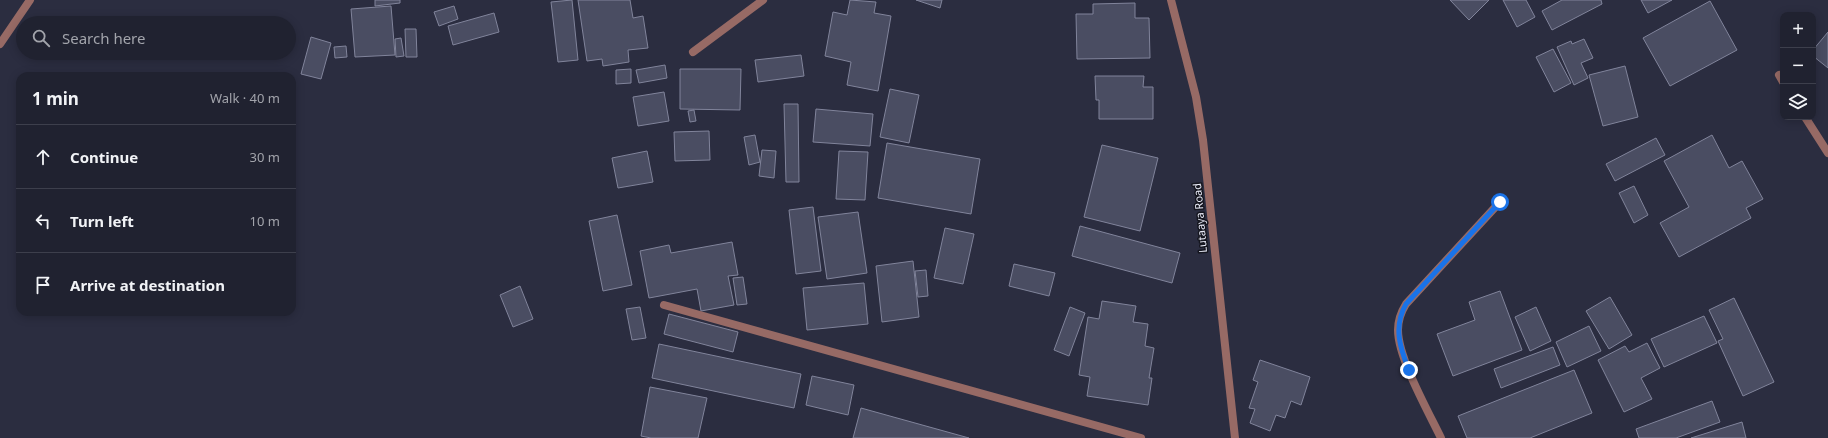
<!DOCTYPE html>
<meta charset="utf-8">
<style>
body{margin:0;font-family:"Noto Sans",sans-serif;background:#282a38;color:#f1f3f6}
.controls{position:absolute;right:12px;top:12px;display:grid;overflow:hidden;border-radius:8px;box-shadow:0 2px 10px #0003}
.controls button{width:36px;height:36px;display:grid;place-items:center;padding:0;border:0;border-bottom:1px solid #3d3f4c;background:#202230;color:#f1f3f6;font:20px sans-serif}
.stop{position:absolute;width:12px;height:12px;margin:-9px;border:3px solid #1a73e8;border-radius:50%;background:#fff}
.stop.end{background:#1a73e8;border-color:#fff;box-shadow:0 1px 4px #0008}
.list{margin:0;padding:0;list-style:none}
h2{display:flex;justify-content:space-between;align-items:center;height:52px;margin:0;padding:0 16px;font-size:17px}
h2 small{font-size:13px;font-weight:400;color:#a2a4ab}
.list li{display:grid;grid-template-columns:26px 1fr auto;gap:12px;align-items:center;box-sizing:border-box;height:64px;padding:0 16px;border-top:1px solid #3d3f4c}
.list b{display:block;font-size:15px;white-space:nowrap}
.list em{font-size:13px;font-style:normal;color:#a2a4ab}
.icon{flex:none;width:22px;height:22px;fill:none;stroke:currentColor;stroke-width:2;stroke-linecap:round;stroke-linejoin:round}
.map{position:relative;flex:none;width:1828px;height:438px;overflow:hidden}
.search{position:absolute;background:#202230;box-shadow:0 2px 10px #0003;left:16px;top:16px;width:280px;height:44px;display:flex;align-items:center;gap:10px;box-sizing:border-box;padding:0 14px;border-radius:22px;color:#a2a4ab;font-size:15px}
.panel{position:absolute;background:#202230;box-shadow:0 2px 10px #0003;left:16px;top:72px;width:280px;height:244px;border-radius:12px}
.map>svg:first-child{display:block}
</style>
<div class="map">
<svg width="1828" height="438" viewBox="0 0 1828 438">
<rect width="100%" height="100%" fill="#2b2d40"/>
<path fill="#4a4d62" stroke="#81849b" d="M375 0H400V3L375 6Z
M572 0 578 60 558 62 551 2Z
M578 0H630L633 18 643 16 648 48 628 50 629 62 603 66 602 59 587 61Z
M850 0 876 2 874 13 891 16 878 91 847 85 851 62 825 56 833 12 847 15Z
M916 0H942L940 8Z
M1450 0H1489L1469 20Z
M1503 0H1526L1535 17 1517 27Z
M1562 0H1601L1602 4 1552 30 1542 11Z
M1641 0H1672L1648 13Z
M1710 1 1737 50 1670 86 1643 38Z
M1135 3V18H1149L1150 58 1077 59 1076 14H1093V4Z
M391 6 395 55 355 57 351 9Z
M454 6 458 19 439 26 434 12Z
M494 13 499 32 453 45 448 26Z
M405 29H416L417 57H406Z
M1828 32V68L1813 56V50Z
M311 37 331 43 321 79 301 74Z
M401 38 404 56 396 57 395 39Z
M1584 39 1593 58 1581 63 1588 78 1574 85 1557 47 1571 41 1572 44Z
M346 46 347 57 335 58 334 47Z
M1553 49 1571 83 1554 92 1536 57Z
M801 55 804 76 758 82 755 60Z
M665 65 667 78 639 83 636 70Z
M1625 66 1638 117 1603 126 1589 75Z
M631 69V83L616 84V70Z
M680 69H741L740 110 680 109Z
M1095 76H1144L1143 87H1153V119H1099V100H1096Z
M890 89 919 95 909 143 880 137Z
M664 92 669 121 638 126 633 97Z
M784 104H798L799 182H786Z
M816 109 873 114 870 146 813 142Z
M694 110 696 121 690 122 688 111Z
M709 131 710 160 675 161 674 132Z
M755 135 760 162 749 165 744 137Z
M1712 135 1729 168 1742 161 1763 199 1746 208 1751 218 1679 257 1660 223 1689 207 1664 161Z
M1656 138 1665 155 1615 181 1606 164Z
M887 143 980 159 971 214 878 198Z
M1102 145 1158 158 1140 231 1084 217Z
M762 150 776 151 774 178 759 176Z
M647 151 653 182 618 188 612 158Z
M839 151 868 152 865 200 836 199Z
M1634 186 1648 215 1634 223 1619 193Z
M813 207 821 271 796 274 789 210Z
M858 212 867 273 827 279 818 217Z
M617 215 632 285 603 291 589 221Z
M1080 226 1180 253 1172 283 1072 256Z
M945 228 974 234 963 284 934 278Z
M732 242 738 275 728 276 734 305 701 311 697 289 649 298 640 251 669 245 671 253Z
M913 261 919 317 882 322 876 266Z
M1014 264 1055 273 1049 296 1009 286Z
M926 270 928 296 918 297 915 271Z
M743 277 747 304 737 305 733 278Z
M864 283 868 324 807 330 803 288Z
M520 286 533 319 513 327 500 295Z
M1500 291 1522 350 1453 376 1437 334 1475 320 1469 302Z
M1610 297 1632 335 1609 349 1586 311Z
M1734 298 1774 382 1743 396 1718 341 1723 339 1709 310Z
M1102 301 1136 306 1133 322 1148 324 1145 346 1154 348 1149 378H1152L1148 405 1087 396 1090 377 1079 375 1088 317 1099 319Z
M640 307 646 338 632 340 626 309Z
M1070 307 1085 313 1069 356 1054 350Z
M1536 307 1551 341 1530 351 1515 317Z
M669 314 738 332 733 352 664 334Z
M1704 316 1717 343 1664 367 1651 339Z
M1589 326 1601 351 1567 367 1556 342Z
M1647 343 1660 368 1641 378 1652 399 1624 412 1598 360 1625 346 1629 352Z
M659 344 801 374 794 408 652 378Z
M1553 347 1560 365 1501 388 1494 369Z
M1260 360 1310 377 1301 405 1291 401 1285 418 1276 415 1270 431 1250 423 1255 409 1249 408 1258 382 1253 380Z
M1574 370 1592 413 1530 438H1467L1458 416Z
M812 376 854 385 848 415 806 405Z
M650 387 707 398 698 438H651L641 436Z
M1712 401 1720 422 1676 438H1639L1636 429Z
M861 408 969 438H853Z
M1742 422 1746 438H1691Z"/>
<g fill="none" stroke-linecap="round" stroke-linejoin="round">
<path stroke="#976a65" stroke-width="8" d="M1171 0 1196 97 1203 140 1235 438
M0 44 30 0
M693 52 763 0
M1779 75 1783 82
M1805 117 1828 153
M664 305 1141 438
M1441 438C1428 411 1398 358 1398 330 1398 320 1401 312 1406 304L1500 202"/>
</g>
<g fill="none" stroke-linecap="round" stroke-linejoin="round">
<path stroke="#1a73e8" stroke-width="5" d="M1409 370C1400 348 1393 327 1406 304L1500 202"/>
</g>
<g text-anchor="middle" stroke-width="3" stroke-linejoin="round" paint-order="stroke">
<g font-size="11" fill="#e9ebf8" stroke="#15161f">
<text transform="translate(1200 218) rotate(-95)" y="4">Lutaaya Road</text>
</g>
</g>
</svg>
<div class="controls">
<button>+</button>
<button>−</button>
<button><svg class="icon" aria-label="layers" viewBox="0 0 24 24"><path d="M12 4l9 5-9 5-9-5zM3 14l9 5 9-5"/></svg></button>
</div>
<div class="stop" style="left:1500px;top:202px"></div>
<div class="stop end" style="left:1409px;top:370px"></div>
<div class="search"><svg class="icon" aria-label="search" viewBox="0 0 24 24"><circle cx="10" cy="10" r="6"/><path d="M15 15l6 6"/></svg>Search here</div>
<section class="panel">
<h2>1 min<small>Walk · 40 m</small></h2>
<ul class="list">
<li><svg class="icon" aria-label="ahead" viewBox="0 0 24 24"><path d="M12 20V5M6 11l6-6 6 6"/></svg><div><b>Continue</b></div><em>30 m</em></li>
<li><svg class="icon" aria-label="left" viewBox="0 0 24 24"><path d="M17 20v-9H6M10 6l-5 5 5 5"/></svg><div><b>Turn left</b></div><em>10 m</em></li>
<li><svg class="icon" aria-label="arrive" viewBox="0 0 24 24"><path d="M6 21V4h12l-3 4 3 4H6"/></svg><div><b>Arrive at destination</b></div></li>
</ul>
</section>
</div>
